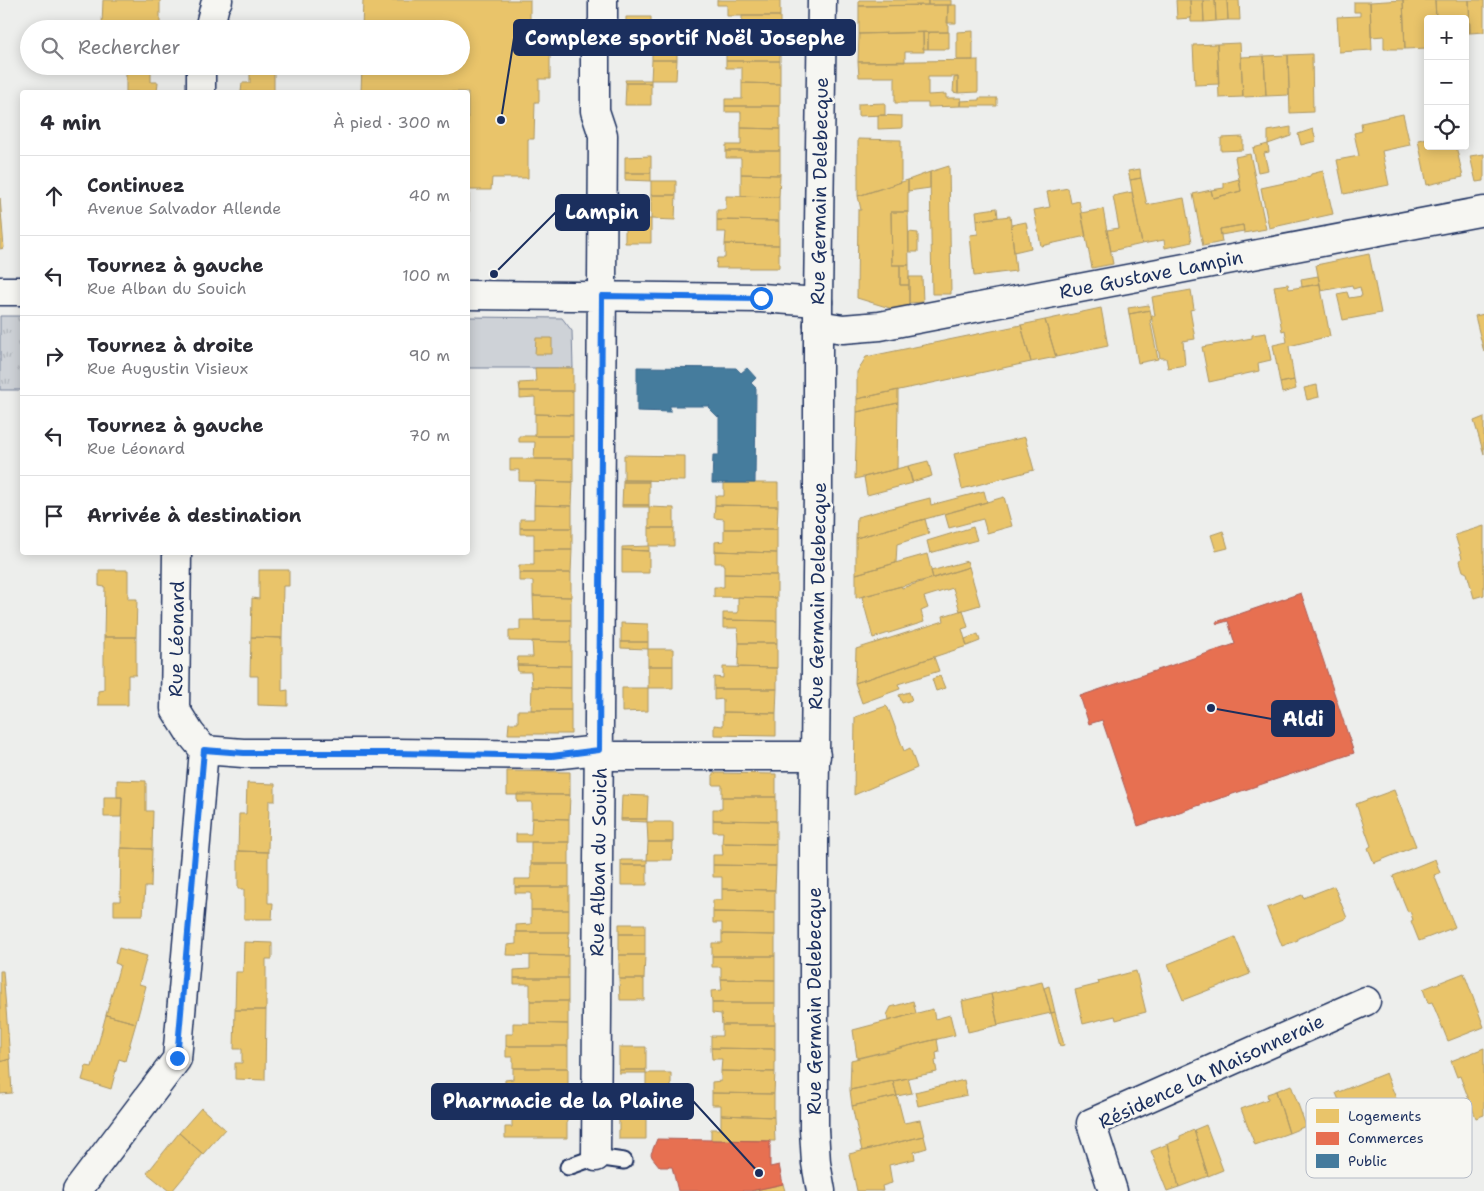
<!DOCTYPE html>
<html lang="fr">
<meta charset="utf-8">
<style>
body{margin:0;font-family:"Shantell Sans",sans-serif;background:#f7f7f7;color:#2b2b33}
.controls{position:absolute;right:15px;top:15px;display:grid;overflow:hidden;border-radius:5px;box-shadow:0 2px 12px #0003}
.controls button{width:45px;height:45px;display:grid;place-items:center;padding:0;border:0;border-bottom:1px solid #e1e1e2;background:#fff;color:#2b2b33;font:25px sans-serif}
.stop{position:absolute;width:15px;height:15px;margin:-11px;border:4px solid #1a73e8;border-radius:50%;background:#fff}
.stop.end{background:#1a73e8;border-color:#fff;box-shadow:0 1px 5px #0008}
.list{margin:0;padding:0;list-style:none}
h2{display:flex;justify-content:space-between;align-items:center;height:65px;margin:0;padding:0 20px;font-size:21px}
h2 small{font-size:16px;font-weight:400;color:#7c7c81}
.list li{display:grid;grid-template-columns:32px 1fr auto;gap:15px;align-items:center;box-sizing:border-box;height:80px;padding:0 20px;border-top:1px solid #e1e1e2}
.list b{display:block;font-size:19px;white-space:nowrap}
.list p{margin:0;font-size:16px;white-space:nowrap;color:#7c7c81}
.list em{font-size:16px;font-style:normal;color:#7c7c81}
.icon{flex:none;width:28px;height:28px;fill:none;stroke:currentColor;stroke-width:2;stroke-linecap:round;stroke-linejoin:round}
.map{position:relative;flex:none;width:1484px;height:1191px;overflow:hidden}
.search{position:absolute;background:#fff;box-shadow:0 2px 12px #0003;left:20px;top:20px;width:450px;height:55px;display:flex;align-items:center;gap:12px;box-sizing:border-box;padding:0 18px;border-radius:28px;color:#7c7c81;font-size:19px}
.panel{position:absolute;background:#fff;box-shadow:0 2px 12px #0003;left:20px;top:90px;width:450px;height:465px;border-radius:5px}
.map>svg:first-child{display:block}
</style>
<div class="map">
<svg width="1484" height="1191" viewBox="0 0 1484 1191">
<defs>
<pattern id="park-tufts" width="24" height="20" patternUnits="userSpaceOnUse" patternTransform="scale(1.25)"><rect width="24" height="20" fill="#ced2d7"/><path d="M3 7l-1-3M5 7V3M7 7l1-3M15 17l-1-3M17 17v-4M19 17l1-3" fill="none" stroke="#b0b5bb"/></pattern>
</defs>
<rect width="100%" height="100%" fill="#edeeec"/>
<filter id="ink" filterUnits="userSpaceOnUse"><feTurbulence type="fractalNoise" baseFrequency=".02" numOctaves="2"/><feDisplacementMap in="SourceGraphic" scale="10" xChannelSelector="R" yChannelSelector="G"/><feConvolveMatrix kernelMatrix="1 2 1 2 8 2 1 2 1" color-interpolation-filters="sRGB"/></filter>
<g filter="url(#ink)">
<path fill="#ced2d7" stroke="#74809a" d="M468 317 562 318 572 331 573 368H468Z"/>
<path fill="url(#park-tufts)" stroke="#74809a" d="M0 316H22V390H0Z"/>
<path fill="#e9c46a" stroke="#ab9766" d="M103 0H160V25H102Z
M363 0H530V43H550V79H539V102H535L534 139H528V178H492L491 190H469V212H468V92H361L362 66H461V29H362Z
M717 0H780V16H727V5H717Z
M859 0H928V5L859 6Z
M928 0H951V5H928Z
M1176 0H1190L1191 18 1177 19Z
M1190 0H1203L1204 22H1191Z
M1203 0H1215L1216 21 1204 22Z
M1215 0H1227L1228 20 1216 21Z
M1227 0H1239L1240 20H1228Z
M1403 0 1405 49H1384V36L1371 37 1370 2Z
M1403 0H1435L1436 19H1428L1427 48 1405 49Z
M1435 0H1469L1470 33H1465V19H1436Z
M1469 0H1484V32L1470 33Z
M1354 2H1370L1372 50 1339 52 1337 17 1360 16V12H1354Z
M948 5V32L859 34V6Z
M948 5H956V23H947Z
M742 16H780V39L742 38Z
M626 17H651V37H626Z
M973 31V60H957V32Z
M923 32 924 52H905V62H858L859 34Z
M923 32H928V49H923Z
M928 32H949V49H928Z
M742 38 780 39V61H726V54H742Z
M652 42 677 43V60H652Z
M1240 43 1243 97 1219 98 1217 44Z
M1217 44 1219 84 1195 85 1193 45Z
M1312 54 1313 112 1290 113 1288 55Z
M1288 55 1289 95 1266 96 1264 56Z
M1264 56 1266 96 1243 97 1241 57Z
M652 60H677L676 80H651Z
M978 60V92L958 93V77H928V95L946 94V98H961L960 106 928 107V103H895V77H859L858 62Z
M726 61H780V84L742 83V68H726Z
M126 66H151V82H158L157 92H126Z
M250 66H278V70H274V92H241L242 83H250Z
M958 77V93L953 92 954 78Z
M625 80H651V83H626Z
M626 83H651V105H625Z
M742 83 780 84V106H725V99H742Z
M979 98H997V106H960V101L979 100Z
M885 103V115L858 116V104Z
M725 106H780V129L741 128V112H725Z
M1403 114 1410 145 1382 151 1389 185 1344 194 1337 160 1359 156 1354 133 1362 131 1361 123Z
M878 115 902 116V128L878 129Z
M1291 127V136L1268 144V131Z
M741 128 780 129V151H726V145H741Z
M1313 129 1316 141 1301 145 1298 134Z
M1243 137V150L1221 151V138Z
M1428 138V146H1456L1463 177 1427 185 1418 140Z
M858 139 901 140V182L858 196Z
M1268 144 1269 152 1264 153 1268 170 1258 172 1253 148Z
M726 151H780V175L741 174V158H726Z
M1250 154 1266 229 1244 233 1243 225 1220 229 1222 242 1203 246 1193 194 1211 190 1213 198 1241 191 1235 157Z
M1484 154V181L1476 182 1470 156Z
M651 156V173H625V157Z
M949 166 951 294H932L930 172Z
M1140 169 1141 178 1130 180 1128 171Z
M1323 171 1333 214 1269 228 1261 188 1298 180V179L1310 176 1311 174Z
M930 172V188L908 191V180Z
M625 173H651V181L625 180Z
M741 174 780 175 779 197 741 196Z
M1141 178 1147 205 1184 198 1192 242 1165 248 1164 240 1142 244 1130 180Z
M1239 179 1241 191 1213 198 1211 190 1224 188V183Z
M908 180V212H891L892 265H900V285H909V306L893 309 857 298 858 210H861L858 196Z
M651 181H676V195H651Z
M1068 188 1071 203 1079 201 1086 236 1041 246 1034 210 1050 207 1047 192Z
M1132 192 1142 244 1111 251 1107 230 1119 228 1113 196Z
M651 195H676L675 220 651 219Z
M726 196 779 197V221L717 220V210H726Z
M0 198 4 248 0 249Z
M997 208 998 217 977 220 976 211Z
M1103 209 1113 264 1092 268 1081 213Z
M891 212H908L909 265H892Z
M1010 216 1016 271 974 276 970 235 978 234 977 220Z
M625 219H651V243H625Z
M717 220 779 221V245L725 244 726 232H717Z
M1026 222 1031 248 1014 252 1011 225Z
M1243 225 1244 231 1221 235 1220 229Z
M909 232 918 233V252H909Z
M725 244 779 245V268H716L717 258H725Z
M1369 254 1381 313 1343 320 1337 294 1347 292 1349 298 1362 296 1360 287 1353 289 1352 285 1321 291 1316 265Z
M900 265H909V285H900Z
M1318 276 1320 284 1302 287 1301 279Z
M909 277H922L923 302 909 303Z
M1288 284 1289 289 1320 284 1330 336 1289 346 1294 380 1280 383 1273 345 1287 342 1285 330 1282 331 1274 286Z
M1191 290 1194 309 1190 310 1195 339 1183 341 1185 365 1168 368 1166 358H1160L1151 316H1155L1152 297Z
M1149 305 1150 310 1129 314 1128 308Z
M1101 308 1108 346 1056 357 1045 320Z
M1150 310 1152 319 1150 320 1158 359 1138 363 1129 314Z
M1484 314V352L1475 316Z
M1045 320 1056 357 1031 362 1021 325Z
M1021 325 1031 362 857 399V372L866 357Z
M1266 333 1271 360 1258 363 1259 371 1209 382 1202 347 1252 338V335Z
M536 338H552V354H535Z
M535 368H573V391H520L519 383 536 382Z
M1294 380 1296 389 1282 393 1280 383Z
M1317 385 1319 397 1307 400 1304 388Z
M898 390V403L857 412V399Z
M520 391H573V415L535 414V397L520 398Z
M898 403 897 469 855 479 857 412Z
M535 414 573 415V436H535Z
M1484 417V454L1474 421Z
M519 436H573V459H534L535 442H519Z
M1025 437 1034 470 962 489 954 454Z
M624 455 685 456V481L624 480Z
M510 459H573V482L519 481V470H510Z
M928 461 932 476 912 482 908 466Z
M908 466 913 483 867 495 864 477Z
M623 480H649V482H623Z
M535 481 573 482 572 506 534 505Z
M623 482H649V505H622Z
M724 483H778V506L715 505V496H724Z
M984 491 987 502 856 538 857 517 930 498 931 505Z
M1004 497 1012 526 987 533 983 519 949 528 945 514Z
M534 505 572 506V528H520V519H534Z
M622 505H649V507H622Z
M715 505 778 506 777 529H724V519L714 518Z
M649 507 674 508V528H649Z
M925 519 929 534 897 544 896 563 856 574V538Z
M1484 526V595L1474 598 1467 573 1463 571 1460 561 1462 558 1455 535Z
M973 527 977 540 930 553 927 541Z
M520 528H572V550H534V534H520Z
M649 528H674V546H649Z
M724 529H777V553L715 551V542L724 541Z
M1223 531 1228 548 1216 551 1211 535Z
M649 546V551L622 550V547Z
M534 550H572L571 573H519V565H534Z
M622 550 649 551V573H622Z
M715 551 777 553V575L724 574V563H715Z
M927 554 933 578 856 598V574Z
M967 561 969 567 933 578 931 571Z
M969 567 980 605 960 611 953 588 924 597 928 608 921 611 924 622 873 638 862 597 901 586 902 588Z
M99 570H128V599H137L136 637H104L105 587 99 586Z
M259 570H289V586H283L282 638 251 637 252 598 259 599Z
M519 573H571V597L533 596V581H519Z
M724 574 777 575V598L714 597V587H724Z
M533 596 571 597V620H534Z
M738 597 777 598V621L723 620V613H738Z
M963 610 968 627 962 629 967 646 855 683 856 649 944 621 943 616Z
M520 620H571V642L509 641V630H520Z
M723 620 777 621V643H739L738 628H723Z
M621 623 648 624V642H621Z
M978 634 980 641 967 646 965 639Z
M104 637H136V675H128V705H98V691L104 690Z
M251 637 282 638V691L288 690V706L258 705V676H250Z
M532 641 571 642V666L517 665 518 657H533Z
M621 642H648V649L621 648Z
M739 643H777V668L738 667Z
M648 649H673V666H648Z
M934 657 939 671 898 684 900 689 862 703 855 683Z
M517 665 571 666V688L532 687 531 672H518Z
M648 666H673V688H648Z
M723 667 777 668V689H714V677L723 678Z
M940 676 945 688 936 691 932 679Z
M532 687 571 688V710H531Z
M622 688H648V711L622 712Z
M714 689H777L776 713 723 712V699L714 700Z
M909 692 912 700 902 703 899 695Z
M886 706 888 708 904 751 910 748 917 768 854 795 855 717Z
M518 710H571V734H508L509 723H518Z
M723 712 776 713V736L714 735V725L723 726Z
M507 771 570 772V795H507Z
M713 773 776 774V797H722V785H713Z
M117 780 146 781V811H153L152 849 121 848 122 797H117Z
M247 783 275 784V801H269L268 852 238 851 239 814H246Z
M1394 790 1416 846 1374 863 1368 848 1371 846 1356 804Z
M517 794 570 795 569 819 532 818V802H517Z
M622 795 648 796 647 819H621Z
M104 797H122L121 817H104Z
M722 797H776V821L713 820V809H722Z
M532 818 569 819V842H516V834H531Z
M621 819H647V822L621 821Z
M713 820 776 821V844L722 843 723 832H713Z
M647 822H673V842H648Z
M531 842H569V864H531Z
M648 842H673L672 860H647Z
M722 843 776 844V866L713 865V855H723Z
M121 848 152 849 151 887H145L143 915H114V901H120Z
M238 851 268 852V903H273L272 919H244V889H238Z
M1435 859 1440 873 1434 875 1455 927 1419 941 1411 921 1413 920 1410 911 1408 912 1393 876Z
M621 860H647V865H621Z
M531 864H569V887H515V879H531Z
M621 865H647V885H621Z
M713 865 776 866 775 890 722 889V877H713Z
M1334 886 1347 918 1298 938V940L1282 946 1267 908 1302 895 1303 898Z
M515 887H569V910H531V893H515Z
M722 889 775 890V913L713 912V900H722Z
M531 910H569V932H516V925L531 924Z
M713 912 775 913V935L722 934V923H713Z
M619 924H645V934H619Z
M516 932H569L568 956 506 955 507 945 516 944Z
M619 934H645V955H619Z
M722 934 775 935V956H712V943H722Z
M1235 937 1250 974 1183 1000 1168 964Z
M244 942 272 943V959H266V1010H235L236 972H243Z
M119 948 147 956 139 984 146 986 136 1023 106 1015 120 965 115 963Z
M530 955 568 956V978H514V970L530 969Z
M619 955H645L644 979H619Z
M712 956H775V980L721 979V967H712Z
M0 971H3L10 1059 0 1062Z
M1136 971 1146 1012 1116 1020 1115 1016 1083 1024 1075 990 1099 984 1098 981Z
M1464 973 1484 1027 1448 1041 1432 1002 1428 1003 1423 989Z
M514 978H568V1001H530V984H514Z
M619 979H644V1000H620Z
M721 979 775 980V1003H712L711 991 722 990Z
M1042 982 1051 1013 998 1025 991 994Z
M1049 986 1055 1012 1051 1013 1044 988Z
M991 994 998 1025 968 1032 962 1001Z
M530 1001H568V1024L530 1023Z
M913 1001 916 1013 888 1021 887 1015 891 1007Z
M712 1003H775V1025H722L721 1014 712 1013Z
M933 1009 935 1019 950 1015 955 1035 857 1058 853 1030Z
M235 1010H266L265 1080 235 1079V1063H242V1049H234Z
M1055 1012 1064 1045 1060 1046 1051 1013Z
M106 1015 136 1023 125 1061 119 1059 111 1089 82 1080 86 1066 92 1067Z
M513 1023 568 1024V1046H506V1034H513Z
M722 1025H775V1049L711 1048V1036H722Z
M937 1039 939 1052 936 1053 937 1060 935 1061 937 1072 850 1090 851 1060Z
M506 1046H568V1068H513V1057H506Z
M619 1047H646V1070H619Z
M711 1048 775 1049V1072L721 1071 722 1059H712Z
M1484 1048V1115L1476 1118 1460 1076 1457 1077 1451 1061Z
M10 1059 12 1093 0 1094V1062Z
M513 1068H568V1091L505 1090V1080L513 1079Z
M619 1070H646V1073H619Z
M721 1071 775 1072 774 1094 712 1093V1082L721 1081Z
M646 1073H671V1092H646Z
M1386 1073 1401 1111 1351 1130 1336 1093Z
M908 1078 912 1093 897 1096 893 1081Z
M964 1080 967 1095 918 1106 915 1092Z
M893 1081 897 1096 852 1106 850 1090Z
M1291 1085 1306 1126 1289 1133 1276 1091Z
M1276 1091 1289 1133 1255 1145 1241 1109 1268 1099 1267 1094Z
M712 1093 774 1094V1117L721 1115V1105H712Z
M897 1096 904 1123 920 1120 924 1136 862 1151 852 1106Z
M201 1108 225 1129 203 1154 179 1133Z
M512 1114 567 1115V1138H505V1127H512Z
M619 1114 646 1115V1139H619Z
M721 1115 774 1117 775 1141 711 1140V1129H721Z
M1206 1125 1223 1170 1208 1176 1194 1130Z
M1194 1130 1208 1176 1179 1187 1168 1144 1180 1139V1136Z
M179 1133 203 1154 172 1191H169L147 1173Z
M924 1136 927 1148 914 1152 915 1159 889 1165 892 1183 882 1186 883 1191H857L849 1154Z
M1168 1144 1179 1187 1167 1191 1151 1151Z
M783 1184 785 1191H751Z"/>
<path fill="#e76f51" stroke="#aa5c55" d="M1301 593 1354 753 1138 826 1102 720 1089 724 1080 696 1235 644 1228 621 1217 624 1216 622Z
M657 1139 770 1141V1167L779 1165 783 1184 751 1191H678L672 1167H660L652 1157 651 1154Z"/>
<path fill="#457b9d" stroke="#38648a" d="M637 367 736 368 741 373 747 368 756 378 751 383 756 388 755 483H712L713 455H719V416L718 417 708 407 710 406H670V412L637 411Z"/>
<g fill="none" stroke-linecap="round" stroke-linejoin="round">
<defs>
<path id="service" d="M568 1167 596 1157 624 1161"/>
<path id="minor" d="M209 29 215 5 218 0
M201 92V66
M0 291H22
M468 295 761 298 818 302
M818 325 843 329 880 326 1484 211
M204 750 243 753H395L552 755 599 750 612 756H816
M596 1157 603 135 595 111V43L603 21V0
M77 1191 177 1059 204 750 190 733 175 709 177 552
M1113 1191 1091 1123 1366 1001"/>
<path id="tertiary" d="M821 1191 816 1163 814 1129V845L818 489V302L822 0"/>
</defs>
<use href="#service" stroke="#1b2f5e" stroke-width="19"/>
<use href="#minor" stroke="#1b2f5e" stroke-width="31"/>
<use href="#tertiary" stroke="#1b2f5e" stroke-width="31"/>
<use href="#service" stroke="#f6f6f2" stroke-width="15"/>
<use href="#minor" stroke="#f6f6f2" stroke-width="28"/>
<use href="#tertiary" stroke="#f6f6f2" stroke-width="28"/>
</g>
</g>
<g fill="none" stroke-linecap="round" stroke-linejoin="round" filter="url(#ink)">
<path stroke="#1a73e8" stroke-width="6" d="M177 1058 204 750 244 753H395L552 756 599 750 602 296 761 298"/>
</g>
<g text-anchor="middle" stroke-width="5" stroke-linejoin="round" paint-order="stroke">
<g font-size="19" fill="#1b2f5e" stroke="#f6f6f2">
<text transform="translate(819 191) rotate(-89)" y="7">Rue Germain Delebecque</text>
<text transform="translate(1151 274) rotate(-11)" y="7">Rue Gustave Lampin</text>
<text transform="translate(817 596) rotate(-89)" y="7">Rue Germain Delebecque</text>
<text transform="translate(176 639) rotate(-89)" y="7">Rue Léonard</text>
<text transform="translate(598 862) rotate(-89)" y="7">Rue Alban du Souich</text>
<text transform="translate(814 1001) rotate(-90)" y="7">Rue Germain Delebecque</text>
<text transform="translate(1211 1071) rotate(-25)" y="7">Résidence la Maisonneraie</text>
</g>
</g>
<rect x="1306" y="1098" width="166" height="80" rx="8" fill="#f6f6f2" stroke="#b4bac6" stroke-width="1"/>
<rect x="1316" y="1109" width="23" height="14" fill="#e9c46a"/>
<rect x="1316" y="1132" width="23" height="13" fill="#e76f51"/>
<rect x="1316" y="1154" width="23" height="14" fill="#457b9d"/>
<g font-size="14" fill="#1b2f5e">
<text x="1348" y="1121">Logements</text>
<text x="1348" y="1143">Commerces</text>
<text x="1348" y="1166">Public</text>
</g>
<path fill="none" stroke="#1b2f5e" stroke-width="2" d="M501 120L514 38M494 274L556 212M1211 708L1272 719M759 1173L693 1101"/>
<g fill="#1b2f5e" stroke="#f6f6f2" stroke-width="2">
<circle cx="501" cy="120" r="5"/>
<circle cx="494" cy="274" r="5"/>
<circle cx="1211" cy="708" r="5"/>
<circle cx="759" cy="1173" r="5"/>
</g>
<g fill="#1b2f5e" stroke="#1b2f5e" stroke-width="2">
<rect x="514" y="20" width="341" height="35" rx="5"/>
<rect x="556" y="195" width="93" height="35" rx="5"/>
<rect x="1272" y="701" width="62" height="35" rx="5"/>
<rect x="432" y="1084" width="261" height="35" rx="5"/>
</g>
<g font-size="20" text-anchor="middle" font-weight="bold" fill="#fff">
<text x="685" y="45">Complexe sportif Noël Josephe</text>
<text x="602" y="219">Lampin</text>
<text x="1303" y="726">Aldi</text>
<text x="563" y="1108">Pharmacie de la Plaine</text>
</g>
</svg>
<div class="controls">
<button>+</button>
<button>−</button>
<button><svg class="icon" aria-label="locate" viewBox="0 0 24 24"><circle cx="12" cy="12" r="6"/><path d="M12 2v4M12 18v4M2 12h4M18 12h4"/></svg></button>
</div>
<div class="stop" style="left:761px;top:298px"></div>
<div class="stop end" style="left:177px;top:1058px"></div>
<div class="search"><svg class="icon" aria-label="search" viewBox="0 0 24 24"><circle cx="10" cy="10" r="6"/><path d="M15 15l6 6"/></svg>Rechercher</div>
<section class="panel">
<h2>4 min<small>À pied · 300 m</small></h2>
<ul class="list">
<li><svg class="icon" aria-label="ahead" viewBox="0 0 24 24"><path d="M12 20V5M6 11l6-6 6 6"/></svg><div><b>Continuez</b><p>Avenue Salvador Allende</p></div><em>40 m</em></li>
<li><svg class="icon" aria-label="left" viewBox="0 0 24 24"><path d="M17 20v-9H6M10 6l-5 5 5 5"/></svg><div><b>Tournez à gauche</b><p>Rue Alban du Souich</p></div><em>100 m</em></li>
<li><svg class="icon" aria-label="right" viewBox="0 0 24 24"><path d="M7 20v-9h11M14 6l5 5-5 5"/></svg><div><b>Tournez à droite</b><p>Rue Augustin Visieux</p></div><em>90 m</em></li>
<li><svg class="icon" aria-label="left" viewBox="0 0 24 24"><path d="M17 20v-9H6M10 6l-5 5 5 5"/></svg><div><b>Tournez à gauche</b><p>Rue Léonard</p></div><em>70 m</em></li>
<li><svg class="icon" aria-label="arrive" viewBox="0 0 24 24"><path d="M6 21V4h12l-3 4 3 4H6"/></svg><div><b>Arrivée à destination</b></div></li>
</ul>
</section>
</div>
